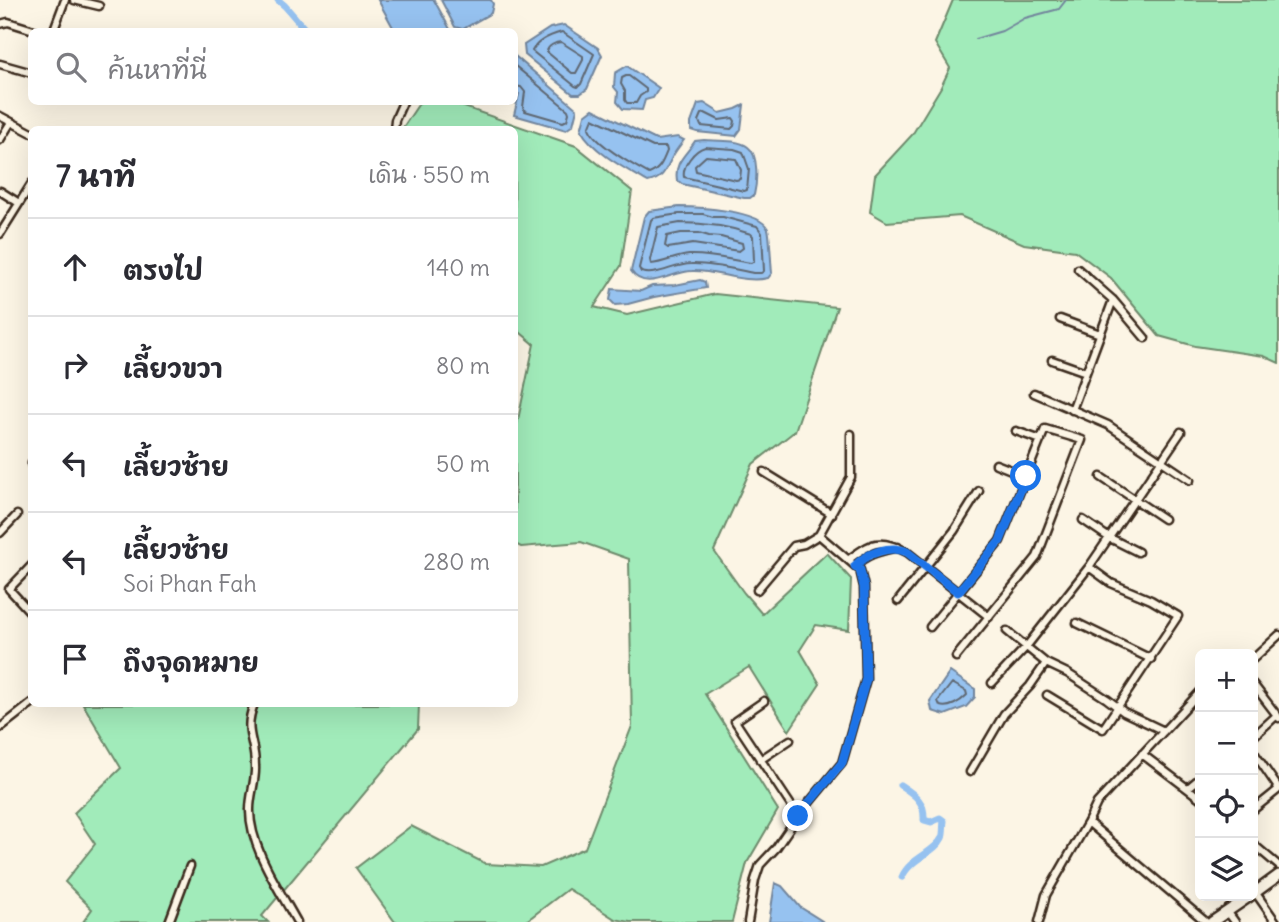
<!DOCTYPE html>
<html lang="th">
<meta charset="utf-8">
<style>
body{margin:0;font-family:Delius,"Playpen Sans Thai",sans-serif;background:#f2f2f3;color:#2b2b33}
.controls{position:absolute;right:21px;bottom:21px;display:grid;overflow:hidden;border-radius:10px;box-shadow:0 7px 28px #0002}
.controls button{width:63px;height:63px;display:grid;place-items:center;padding:0;border:0;border-bottom:2px solid #e1e1e2;background:#fff;color:#2b2b33;font:35px sans-serif}
.stop{position:absolute;width:21px;height:21px;margin:-16px;border:5px solid #1a73e8;border-radius:50%;background:#fff}
.stop.end{background:#1a73e8;border-color:#fff;box-shadow:0 2px 7px #0008}
.list{margin:0;padding:0;list-style:none}
h2{display:flex;justify-content:space-between;align-items:center;height:91px;margin:0;padding:0 28px;font-size:30px}
h2 small{font-size:23px;font-weight:400;color:#7c7c81}
.list li{display:grid;grid-template-columns:46px 1fr auto;gap:21px;align-items:center;box-sizing:border-box;height:98px;padding:0 28px;border-top:2px solid #e1e1e2}
.list b{display:block;font-size:26px;white-space:nowrap}
.list p{margin:0;font-size:23px;white-space:nowrap;color:#7c7c81}
.list em{font-size:23px;font-style:normal;color:#7c7c81}
.icon{flex:none;width:38px;height:38px;fill:none;stroke:currentColor;stroke-width:2;stroke-linecap:round;stroke-linejoin:round}
.map{position:relative;flex:none;width:1279px;height:922px;overflow:hidden}
.search{position:absolute;background:#fff;box-shadow:0 7px 28px #0002;left:28px;top:28px;width:490px;height:77px;display:flex;align-items:center;gap:18px;box-sizing:border-box;padding:0 24px;border-radius:10px;color:#7c7c81;font-size:26px}
.panel{position:absolute;background:#fff;box-shadow:0 7px 28px #0002;left:28px;top:126px;width:490px;height:581px;border-radius:10px}
.map>svg:first-child{display:block}
</style>
<div class="map">
<svg width="1279" height="922" viewBox="0 0 1279 922">
<rect width="100%" height="100%" fill="#fcf5e5"/>
<filter id="ink" filterUnits="userSpaceOnUse"><feTurbulence type="fractalNoise" baseFrequency=".0143" numOctaves="2"/><feDisplacementMap in="SourceGraphic" scale="14" xChannelSelector="R" yChannelSelector="G"/><feConvolveMatrix kernelMatrix="1 2 1 2 8 2 1 2 1" color-interpolation-filters="sRGB"/></filter>
<g filter="url(#ink)">
<path fill="#a1ebba" stroke="#6e8a6c" stroke-width="2" d="M953 0H1279V363L1264 356 1195 346 1159 336 1111 278 1075 251 1024 244 960 216 887 222 870 212 875 175 912 135 941 87 950 68 935 43Z
M420 102H450L576 146 632 191 621 266 594 307 627 315 715 294 837 307 795 431 753 464 714 551 744 593 762 614 827 553 851 579 849 630 816 625 800 650 820 684 789 731 749 667 705 694 778 810 747 863 732 922H630L615 919 568 889 525 922H395L356 868 411 826 486 864 541 867 585 848 632 726 629 559 581 542 521 547 515 544V434L534 344 515 328 514 130 402 129Z
M83 704H419L418 729 262 916 268 922H83L92 909 65 882 95 844 74 813 121 768Z"/>
<path fill="#96c2f0" stroke="#72859c" stroke-width="2" d="M378 0H434L451 31H395Z
M441 0H491L493 4 491 13 463 29 455 27Z
M564 25 598 48 602 55 587 89 580 94H573L525 55 524 45 550 28Z
M515 56 577 109 573 125 566 130 514 115 519 94 515 93Z
M627 66 659 88 653 98 645 100 642 110 623 109 617 102 618 92 614 87 615 73Z
M704 103 720 113 736 109 744 105 741 129 736 136 697 132 691 130V123L698 104Z
M593 109 656 140 678 137 684 140C681 144 677 149 674 154 666 167 665 179 648 182 626 169 593 152 581 130L585 115Z
M704 140C716 141 738 139 748 147 759 155 757 182 754 195L750 198H744L682 184 677 180C674 162 686 155 695 141Z
M679 207C697 207 760 210 768 229 770 234 771 265 772 273L768 278C743 284 717 270 692 271 672 271 645 293 631 271L644 217 649 211Z
M700 280 705 282 706 288 654 297 628 304 615 305 610 300 612 289 641 291 652 286 675 285Z
M950 672 975 689V697L966 707 945 715 932 711 930 701Z
M775 883 782 886 800 907 822 921 821 922H769Z"/>
<g fill="none" stroke-linecap="round" stroke-linejoin="round">
<path stroke="#5f6772" stroke-width="2" d="M562 32 594 54 581 84 578 87 575 86 532 51C537 41 551 35 562 32Z
M561 42 583 56V60L576 73H572L547 52C547 46 556 42 561 42Z
M514 65 568 110 569 113 567 120 563 122 525 111 523 107 525 92 521 87 514 86
M626 76H629L646 89V92L640 96 636 103H627L625 100V91L621 84 622 78Z
M705 113 719 120 733 118 735 121 734 126 731 129 701 126 699 121 702 114Z
M593 118 653 147H666L667 151C663 161 660 170 649 174 633 165 595 144 589 128Z
M705 147 734 149 743 152 749 169 747 190 744 191 684 177C682 166 694 150 705 147Z
M706 156 736 159 741 170 740 179 736 180 696 171 695 166Z
M679 214H703L713 217H723L757 226 762 233 764 271 761 273H753C733 269 711 263 691 264 674 264 657 277 641 272L639 268 651 220 653 218Z
M680 223C704 223 728 226 751 234L753 236 754 261 751 263C731 260 709 254 689 255 676 256 664 263 651 264L650 260 658 227Z
M681 233H699L709 236 721 237 742 243 743 248 739 251 693 244 668 248 665 246 667 236Z
M952 683 966 691 967 695C960 702 949 709 940 706L938 701Z"/>
<path stroke="#72859c" stroke-width="2" d="M975 39 1002 31 1025 18 1059 9 1066 0"/>
<path stroke="#96c2f0" stroke-width="7" d="M278 0 285 6 303 27
M900 785C915 795 925 801 924 820L931 822 940 818 944 821C943 826 944 834 942 838 935 853 910 858 902 877"/>
<defs>
<path id="street" d="M74 0 99 6
M0 24 8 22 40 32
M53 32 65 0
M0 64 32 73
M0 116 32 133
M394 130 395 120 403 102
M0 140 11 122
M0 191 19 203
M0 234 32 183
M1078 269 1113 300 1145 338
M1060 319 1100 334
M1052 360 1086 372
M1034 393 1108 425 1190 480
M1072 410 1113 300
M1016 431 1041 440
M32 463V466
M996 464 1026 476
M764 472 832 514
M1101 477 1164 519
M1083 520 1108 537 1138 552
M0 533 17 515
M819 535 851 477V434
M848 560C872 542 880 538 907 552L989 617
M32 565 9 589 32 614
M855 566C867 553 882 551 898 547
M757 590 794 546 804 544 819 535
M898 601 954 531 979 491
M1077 623 1151 659
M930 627 1000 541 1045 429 1082 440 1037 557 956 657
M1007 631 1046 663 1067 673 1107 699 1124 712 1164 731
M1253 659 1279 635
M992 683 1026 647 1089 567 1181 432
M1253 684 1279 718
M1047 695 1103 729 1178 616 1151 600 1111 583 1089 567
M764 701 735 721 798 816
M254 704C243 732 255 739 255 766 256 780 250 795 250 809 249 846 279 889 297 922
M0 728 32 703
M1253 737 1277 715
M1253 751 1279 789
M1142 754 1200 798
M760 760 790 740
M970 772 1004 714 1030 686 1046 663
M1188 788 1200 778
M1253 810 1279 789
M1088 822 1206 922
M1253 844 1279 866
M1255 892 1276 922
M1227 911 1235 922
M169 922 190 866
M748 922 755 880 760 865 776 848 798 816 842 763 866 679 864 587 860 570 819 535
M1039 922 1046 895 1088 822 1097 803 1200 692"/>
<path id="secondary" d="M1253 894 1279 875
M1212 922 1250 896"/>
</defs>
<use href="#street" stroke="#3b2a1e" stroke-width="11"/>
<use href="#secondary" stroke="#3b2a1e" stroke-width="14"/>
<use href="#street" stroke="#fcf5e5" stroke-width="6"/>
<use href="#secondary" stroke="#fcf5e5" stroke-width="9"/>
</g>
</g>
<g fill="none" stroke-linecap="round" stroke-linejoin="round" filter="url(#ink)">
<path stroke="#1a73e8" stroke-width="9" d="M798 816 842 763 866 679 864 587 860 570 855 566C867 553 891 544 907 552L958 592 1000 541 1026 476"/>
</g>
</svg>
<div class="controls">
<button>+</button>
<button>−</button>
<button><svg class="icon" aria-label="locate" viewBox="0 0 24 24"><circle cx="12" cy="12" r="6"/><path d="M12 2v4M12 18v4M2 12h4M18 12h4"/></svg></button>
<button><svg class="icon" aria-label="layers" viewBox="0 0 24 24"><path d="M12 4l9 5-9 5-9-5zM3 14l9 5 9-5"/></svg></button>
</div>
<div class="stop" style="left:1026px;top:476px"></div>
<div class="stop end" style="left:798px;top:816px"></div>
<div class="search"><svg class="icon" aria-label="search" viewBox="0 0 24 24"><circle cx="10" cy="10" r="6"/><path d="M15 15l6 6"/></svg>ค้นหาที่นี่</div>
<section class="panel">
<h2>7 นาที<small>เดิน · 550 m</small></h2>
<ul class="list">
<li><svg class="icon" aria-label="ahead" viewBox="0 0 24 24"><path d="M12 20V5M6 11l6-6 6 6"/></svg><div><b>ตรงไป</b></div><em>140 m</em></li>
<li><svg class="icon" aria-label="right" viewBox="0 0 24 24"><path d="M7 20v-9h11M14 6l5 5-5 5"/></svg><div><b>เลี้ยวขวา</b></div><em>80 m</em></li>
<li><svg class="icon" aria-label="left" viewBox="0 0 24 24"><path d="M17 20v-9H6M10 6l-5 5 5 5"/></svg><div><b>เลี้ยวซ้าย</b></div><em>50 m</em></li>
<li><svg class="icon" aria-label="left" viewBox="0 0 24 24"><path d="M17 20v-9H6M10 6l-5 5 5 5"/></svg><div><b>เลี้ยวซ้าย</b><p>Soi Phan Fah</p></div><em>280 m</em></li>
<li><svg class="icon" aria-label="arrive" viewBox="0 0 24 24"><path d="M6 21V4h12l-3 4 3 4H6"/></svg><div><b>ถึงจุดหมาย</b></div></li>
</ul>
</section>
</div>
